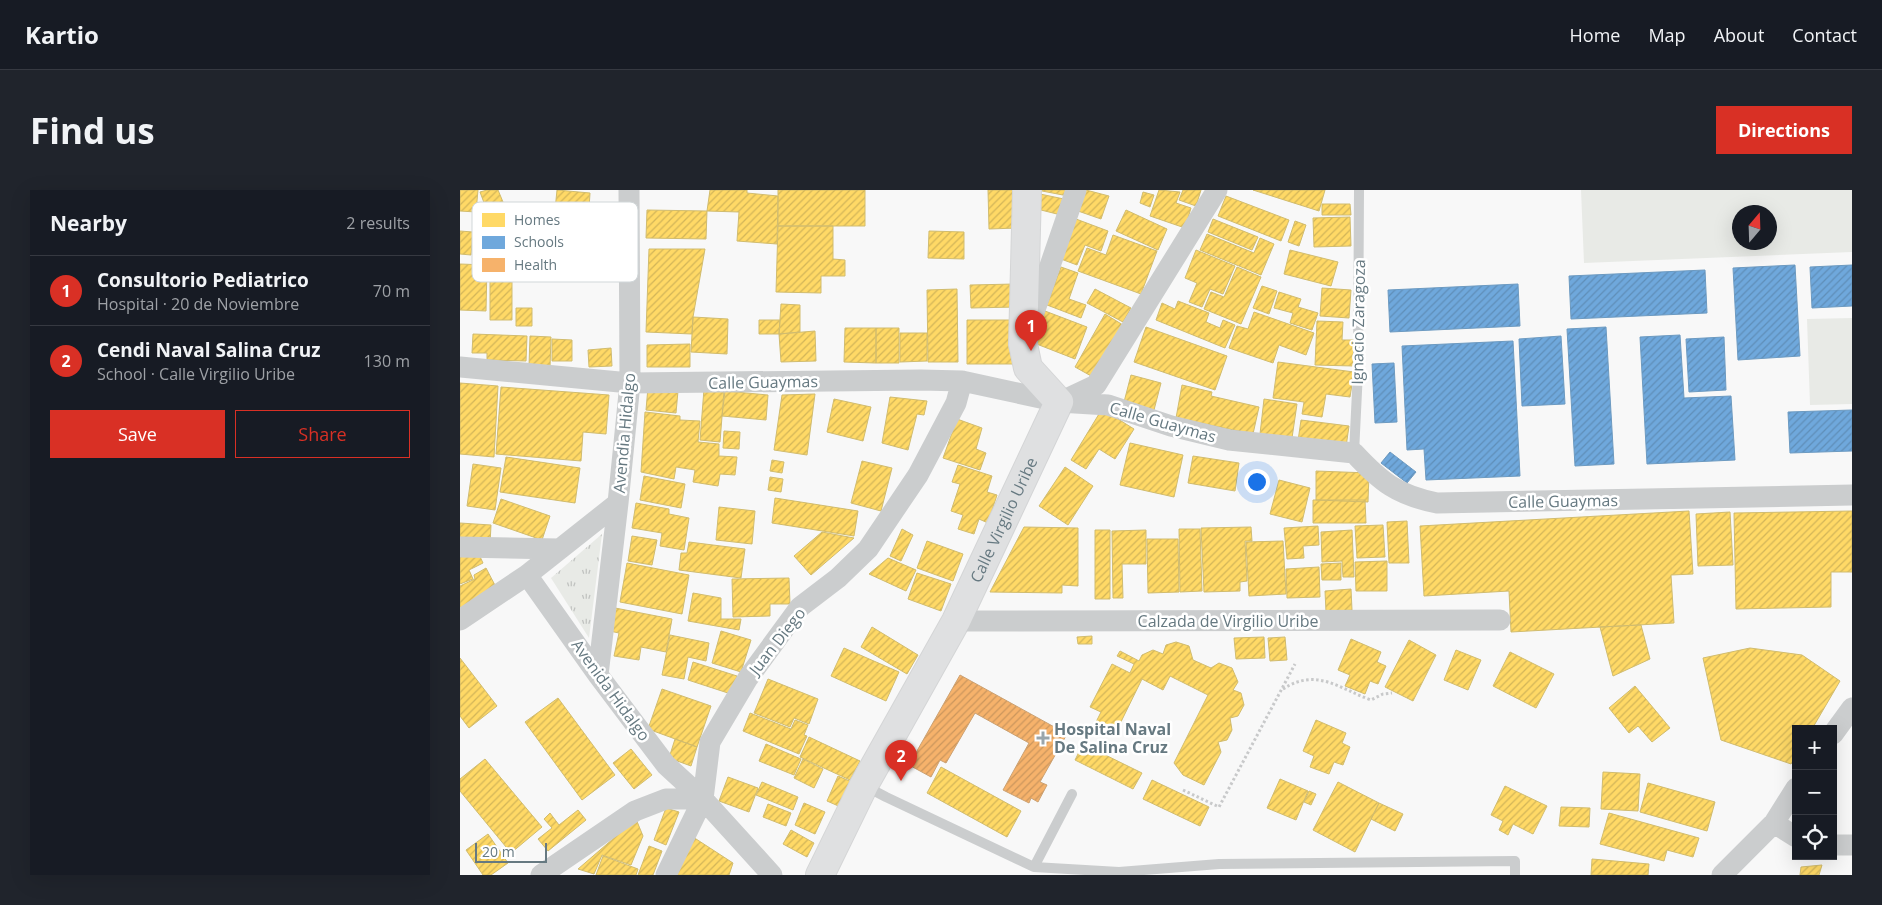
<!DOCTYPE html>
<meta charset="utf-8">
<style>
body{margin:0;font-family:"Open Sans",sans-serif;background:#20242c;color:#f1f3f6}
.controls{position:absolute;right:15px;bottom:15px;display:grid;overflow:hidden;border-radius:0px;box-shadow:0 5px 20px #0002}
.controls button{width:45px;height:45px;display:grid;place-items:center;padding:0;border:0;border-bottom:1px solid #363941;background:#171b24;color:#f1f3f6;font:25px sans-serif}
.compass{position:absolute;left:1272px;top:15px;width:45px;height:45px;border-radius:50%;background:#171b24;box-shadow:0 5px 20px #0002;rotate:19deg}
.scale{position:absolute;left:15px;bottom:12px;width:72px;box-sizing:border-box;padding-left:5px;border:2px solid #667981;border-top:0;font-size:14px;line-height:18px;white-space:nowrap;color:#667981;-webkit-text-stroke:4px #fff;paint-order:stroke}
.you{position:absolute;left:796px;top:291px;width:18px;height:18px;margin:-12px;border:4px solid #fff;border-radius:50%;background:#1a73e8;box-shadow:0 0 0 8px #1a73e833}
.badge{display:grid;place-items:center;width:32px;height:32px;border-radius:50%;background:#d93025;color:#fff;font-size:16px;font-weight:700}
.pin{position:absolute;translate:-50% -41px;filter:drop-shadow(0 1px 2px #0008)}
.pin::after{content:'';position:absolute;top:26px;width:18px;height:15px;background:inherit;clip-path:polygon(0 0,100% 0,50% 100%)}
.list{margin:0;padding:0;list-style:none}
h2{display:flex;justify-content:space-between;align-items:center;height:65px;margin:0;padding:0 20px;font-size:21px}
h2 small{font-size:16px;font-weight:400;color:#9ea1a6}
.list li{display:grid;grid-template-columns:32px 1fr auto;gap:15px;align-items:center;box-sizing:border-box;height:70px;padding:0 20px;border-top:1px solid #363941}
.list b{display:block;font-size:19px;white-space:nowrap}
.list p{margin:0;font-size:16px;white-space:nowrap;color:#9ea1a6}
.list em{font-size:16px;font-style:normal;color:#9ea1a6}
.actions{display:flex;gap:10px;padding:15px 20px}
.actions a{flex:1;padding:11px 0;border:1px solid #d93025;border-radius:0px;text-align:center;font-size:18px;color:#d93025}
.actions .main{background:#d93025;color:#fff}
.icon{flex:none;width:28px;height:28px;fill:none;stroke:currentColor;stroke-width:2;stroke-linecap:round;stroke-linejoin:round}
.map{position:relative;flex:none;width:1392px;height:685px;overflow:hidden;border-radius:0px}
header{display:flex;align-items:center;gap:30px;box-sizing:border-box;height:70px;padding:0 25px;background:#171b24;border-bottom:1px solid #363941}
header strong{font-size:24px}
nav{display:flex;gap:28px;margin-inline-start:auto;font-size:18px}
.intro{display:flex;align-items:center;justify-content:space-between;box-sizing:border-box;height:120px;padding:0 30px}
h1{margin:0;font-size:35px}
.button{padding:12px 22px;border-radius:0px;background:#d93025;color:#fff;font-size:18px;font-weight:700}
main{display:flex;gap:30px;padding:0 30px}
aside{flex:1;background:#171b24;border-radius:0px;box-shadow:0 5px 20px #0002}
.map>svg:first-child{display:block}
</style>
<header>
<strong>Kartio</strong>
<nav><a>Home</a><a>Map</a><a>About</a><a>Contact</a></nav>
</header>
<div class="intro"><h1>Find us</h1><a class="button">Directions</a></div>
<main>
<aside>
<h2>Nearby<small>2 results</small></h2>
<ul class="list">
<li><span class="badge">1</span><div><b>Consultorio Pediatrico</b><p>Hospital · 20 de Noviembre</p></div><em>70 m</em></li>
<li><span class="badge">2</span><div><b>Cendi Naval Salina Cruz</b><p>School · Calle Virgilio Uribe</p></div><em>130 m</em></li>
</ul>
<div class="actions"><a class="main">Save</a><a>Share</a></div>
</aside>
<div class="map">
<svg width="1392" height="685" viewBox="0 0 1392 685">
<defs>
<pattern id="grass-tufts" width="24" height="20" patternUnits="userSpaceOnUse" patternTransform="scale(1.25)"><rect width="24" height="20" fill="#e8eae6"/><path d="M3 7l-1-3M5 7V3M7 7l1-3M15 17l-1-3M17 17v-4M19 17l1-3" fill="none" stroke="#c0c2c0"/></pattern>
<pattern id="homes-hatch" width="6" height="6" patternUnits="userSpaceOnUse" patternTransform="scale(1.25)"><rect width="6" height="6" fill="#ffd966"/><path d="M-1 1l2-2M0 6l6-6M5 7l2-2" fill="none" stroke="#d2b559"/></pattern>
<pattern id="schools-hatch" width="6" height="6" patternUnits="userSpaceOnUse" patternTransform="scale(1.25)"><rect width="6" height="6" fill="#6fa8dc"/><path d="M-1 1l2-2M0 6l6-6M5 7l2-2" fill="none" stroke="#5f8eb8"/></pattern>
<pattern id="health-hatch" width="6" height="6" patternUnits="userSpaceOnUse" patternTransform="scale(1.25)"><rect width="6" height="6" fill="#f6b26b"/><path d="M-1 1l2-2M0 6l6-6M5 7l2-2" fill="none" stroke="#cb965d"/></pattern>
</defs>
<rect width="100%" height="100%" fill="#f8f8f8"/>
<path fill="url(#grass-tufts)" d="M142 344 129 448 91 388Z"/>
<path fill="#e8eae6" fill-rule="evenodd" d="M1121 0H1392V62L1124 73ZM1280 22H1310V52H1280Z
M1392 128V214L1350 215 1347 129Z"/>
<path fill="url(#homes-hatch)" stroke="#d1bc6e" d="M0 0H18L16 22 0 21Z
M27 0H38L43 12 26 18 20 2Z
M97 0 130 3 128 34 94 30Z
M250 0H287V3L318 6 317 54 277 51 279 22 247 21Z
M318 0H405V36H318Z
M528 0H556L557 38 529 39Z
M577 0H614L608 6Z
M626 0 649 6 641 29 618 21Z
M699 0 720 2 716 13 731 18 725 38 690 26Z
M723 0H741L736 16 719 10Z
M793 0H865L859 21Z
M683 2 694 5 690 17 680 13Z
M580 4 604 9 601 25 577 19Z
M766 6 829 30 821 51 758 26Z
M862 14H890L891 25H862Z
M187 20 247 21 246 49 186 48Z
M666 20 707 39 698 60 656 41Z
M890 27 891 56 854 57 853 28Z
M616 29 648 41 641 61 625 55 617 75 601 69Z
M753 29 798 47 792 60 748 42Z
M835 31 846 35 839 56 828 52Z
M318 36H373V69L385 70V86H361V103L316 102Z
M0 41 13 42 11 65 0 64Z
M469 41 504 42V69L468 68Z
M747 44 794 63 800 48 814 54 801 85 740 60Z
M653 45 697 61 681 104 618 81 627 58 646 65Z
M189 59H245L233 127 232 144 186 142Z
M736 60 775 76 763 104 750 99 742 117 729 112 737 93 725 88Z
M830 60 878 72 871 96 824 84Z
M0 74 27 75 26 121 0 120Z
M601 77 618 83 609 109 626 115 621 128 587 115Z
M777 77 801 87 781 134 744 119 751 102 764 107Z
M30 87H52V130H30Z
M555 94 556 117 511 118 510 95Z
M802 96 817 101 809 124 793 118Z
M862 98 891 100 889 128 860 126Z
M497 99 498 172H468L467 100Z
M635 99 671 118 663 132 627 113Z
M819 102 841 109 838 117 858 123 852 140 830 133 833 123 814 118Z
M718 111 749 123 746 132 760 138 763 130 775 135 765 158 696 130 702 113 715 119Z
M321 114 340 115V142L319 144Z
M56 118H72V136H56Z
M585 121 627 137 615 169 574 153Z
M794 122 854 143 846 165 819 155 813 173 769 158 777 136 788 139Z
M645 124 663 135 633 187 615 177Z
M233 127 268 129 267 164 231 162Z
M299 130H320L319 144H299Z
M507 130H556V174H507Z
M857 131 883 132 882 150H894L893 176 855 175Z
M686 137 767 166 755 200 674 172Z
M385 138H416V173L384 172Z
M416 138H439V173H416Z
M355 141 356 171 321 172 319 144Z
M440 143H467V171L440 172Z
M13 144 67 146 66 171 27 170V163H12Z
M70 146 91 147 90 177 69 176Z
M92 149 112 150V171H92Z
M230 154V177H187V155Z
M151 158 152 176 129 177 128 160Z
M818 172 894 182 890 207 866 204 862 227 842 224 844 212 813 208Z
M671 185 701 193 694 220 664 212Z
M0 193 38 196 34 267 0 264Z
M722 195 752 202 751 206 799 217 793 244 716 228Z
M41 197 149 205 146 244 123 242 121 271 36 264Z
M188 197 218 201 216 223 186 220Z
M244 199 264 201 260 252 240 250Z
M265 201 308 205 306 230 262 226Z
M355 204 347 265 314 260 322 205Z
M430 207 467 211 464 225 457 224 448 260 422 253Z
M374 209 411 217 403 251 367 242Z
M804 209 837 214 832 248 800 244Z
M642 219 674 239 655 269 639 259 626 279 611 270Z
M185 222 220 226V230L240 231 238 252 259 254V266L277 267 275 285 260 284 258 296 233 292 235 280 216 277 214 289 181 282Z
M497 229 522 238 516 259 526 263 520 280 483 268Z
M841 230 889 236 886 257 838 251Z
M264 241 280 242 279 259 263 258Z
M670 253 723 265 714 307 660 295Z
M733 266 779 273 775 301 728 293Z
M46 267 120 278 115 313 40 302Z
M312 270 324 272 322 283 310 281Z
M402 271 432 278 421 321 391 313Z
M13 274 41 278 35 320 7 316Z
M498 275 532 286 527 302 537 305 528 333 519 329 514 344 498 339 503 325 491 321 500 294 492 292Z
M605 277 633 296 608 335 579 316Z
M856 281 909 283 908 312 856 310Z
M184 286 225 294 221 318 180 310Z
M310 287 323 289 321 302 308 300Z
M819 290 850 298 842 332 810 324Z
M315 308 398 321 394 346 312 333Z
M41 309 90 326 82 350 33 333Z
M853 310H905L906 333H853Z
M176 313 209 319V324L229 328 224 360 200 356 202 343 172 338Z
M259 317 295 321 292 354 256 350Z
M1229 321 1233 384 1211 385 1214 433 1051 442 1049 401 964 406 960 336Z
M1392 321V382H1371V417L1276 419 1274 323Z
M1270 322 1273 375 1238 376 1236 324Z
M947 331 949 373H929L927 332Z
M0 333 31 335 30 354 0 352Z
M923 335 925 367 897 368 895 336Z
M858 336 859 355 843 356 844 368 827 369 824 338Z
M564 337 618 338V396L602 395V403L530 402Z
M791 337 792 351H785L787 391 780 392V401L744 402 741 338Z
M442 339 453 345 441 371 430 366Z
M719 339H740L742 401 720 402Z
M635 340H650V409H635Z
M686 340V374H662L663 408H653L652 341Z
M892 340 894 387H883L882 371 862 372 861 342Z
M362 342 394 348 351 385 334 366Z
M172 346 197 350 192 375 168 371Z
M687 349H718L719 402 688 403Z
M467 351 503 364 493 391 457 378Z
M823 351 826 404 789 406 786 352Z
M229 352 285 359 281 388 219 380 221 363H227Z
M16 358 23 373 9 380 13 389 0 394V364Z
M428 368 456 380 446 401 409 384Z
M927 371V401H896L895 372Z
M167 373 229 385 222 424 160 412Z
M881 373V390H862L861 374Z
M859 377 860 407 827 408 826 379Z
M26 378 38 401 0 427V396L15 389 14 385Z
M457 383 491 394 481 421 448 409Z
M329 388 330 414H310V426L273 427 272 389Z
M891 399 892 420 866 422 865 401Z
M233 403 261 408V429H281L279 440 228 431Z
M150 417 212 429 206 462 181 457 179 470 154 466 159 443 145 440Z
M1181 435 1190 469 1153 486 1140 437Z
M412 437 458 465 447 484 401 457Z
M261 441 291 450 281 482 252 473Z
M210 445 249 453 246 471 228 467 224 489 202 485Z
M632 446V454H618L617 447Z
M804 447 805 468 776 469 774 448Z
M825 447 827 470 810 471 808 448Z
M891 449 921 462 917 472 926 476 918 494 910 491 905 504 885 496 890 485 878 480Z
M949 450 976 465 953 511 925 497Z
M716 452 729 456 733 470 751 478 759 473 772 478 778 492 773 500 781 503 784 515 778 526 770 528 772 540 767 550 758 552 761 562 744 595 723 585 714 573 748 505 710 486 703 500 682 489 656 542 636 532 641 522 630 517 652 474 670 483 674 474 657 466 660 461 679 471 682 465 693 460 703 464 706 455Z
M384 458 439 482 426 511 371 486Z
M1290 458 1342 465 1380 491 1352 539H1336V567L1331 574 1261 550 1243 468Z
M996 460 1021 470 1008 500 984 490Z
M1050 462 1094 484 1076 518 1033 496Z
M0 468 37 516 9 538 0 526Z
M233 472 277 486 271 504 228 490Z
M308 489 358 509 349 534 334 528 330 537 294 523Z
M1175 496 1210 538 1192 552 1178 536 1169 543 1149 518Z
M202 499 251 516 237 557 188 539Z
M98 508 155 585 122 610 65 532Z
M290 523 331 539 335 530 348 535 344 545 347 546 339 564 283 541Z
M856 530 886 543 882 553 890 557 883 575 874 572 869 584 850 577 854 566 843 561Z
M349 547 400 571 390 590 340 567Z
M215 549 237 557 231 576 209 568Z
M306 554 341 569 334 585 299 571Z
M623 554 682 583 673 599 615 570Z
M171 559 192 585 174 599 153 573Z
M25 569 82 637 51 663 0 601V589Z
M343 569 363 579 354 598 334 588Z
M481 577 561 621 547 647 467 603Z
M1143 582 1180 584 1178 621 1141 619Z
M378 586 394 593 383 618 367 611Z
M268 587 298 598 289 622 259 611Z
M820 589 848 601 836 630 807 618Z
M692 590 749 617 740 636 683 609Z
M302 592 338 607 333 620 296 605Z
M878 592 919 613 895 662 853 640Z
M1188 593 1255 612 1247 641 1180 622Z
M1045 596 1087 616 1073 644 1053 634 1048 645 1039 640 1043 631 1031 625Z
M849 601 856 604 851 615 844 612Z
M344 613 365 622 355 644 335 635Z
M919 613 943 624 935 641 911 629Z
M308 614 331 623 326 636 303 627Z
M1101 617 1130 618 1129 637 1099 636Z
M206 618 219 622 206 655 194 650Z
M118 620 126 630 88 661 78 649 92 638 84 629 90 623 99 635Z
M1149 623 1239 648 1233 667 1207 660 1204 671 1140 654Z
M176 629 183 646 171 675 142 665 134 684 118 679Z
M331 640 354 653 347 667 323 654Z
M28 644 48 673 31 685H23L6 660Z
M233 647 273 673 269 685H213Z
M189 656 202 661 193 685H178Z
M143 666 178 679 176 685H136Z
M1132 669 1189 674 1188 685H1131Z
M1362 675 1359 685H1340L1341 677Z"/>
<path fill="url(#schools-hatch)" stroke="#6c9ac1" d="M1335 75 1340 166 1278 170 1273 78Z
M1392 75V116L1352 118 1350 77Z
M1245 80 1247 123 1111 129 1109 86Z
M1058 94 1060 136 930 142 928 100Z
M1146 137 1154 274 1115 276 1107 139Z
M1220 145 1224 208 1271 206 1275 270 1187 274 1180 147Z
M1101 146 1105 214 1062 216 1059 149Z
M1264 147 1266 200 1229 202 1226 149Z
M1053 151 1060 286 966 290 964 259 947 260 942 156Z
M934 173 937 232 915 233 912 174Z
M1392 220V261L1330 263 1328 222Z
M930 262 956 282 947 293 921 273Z"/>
<path fill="url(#health-hatch)" stroke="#cba172" d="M500 485 607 544 580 592 587 595 578 612 571 608 569 613 543 600 569 553 515 523 486 573 480 570 471 587 449 575Z"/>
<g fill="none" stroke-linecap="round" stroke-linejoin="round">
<defs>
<g id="secondary">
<path id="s1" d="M360 685 404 595 496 431 599 212 568 178 563 154 567 0"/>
</g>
</defs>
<use href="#secondary" stroke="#d4d5d6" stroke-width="30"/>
<path stroke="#c8c9ca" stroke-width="3" stroke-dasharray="2.5 2.5" stroke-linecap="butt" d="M823 499C857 477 880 499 911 510L923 504 932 503
M723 600 759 617 835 474"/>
<path stroke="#cbcdce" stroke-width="10" d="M894 263 898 181 899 0
M405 596 426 607 574 677 612 604
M574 677 659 682 759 674 1055 671V685"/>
<path stroke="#cbcdce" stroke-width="21" d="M569 137 616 0
M0 177 170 193 461 190 502 191 599 212 648 215 711 236 769 250 894 263C921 292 937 305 977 313L1392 305
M602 211 636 195 757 0
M0 357 99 359
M67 385 138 485 206 575 243 609 312 685
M0 430 67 385 158 313
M496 431 1040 430
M138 485 158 313 170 193 169 0
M1373 544 1392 518
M1314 633 1336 647
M1373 655H1392
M81 685 175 621 206 609H243
M206 685 243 609 250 552 288 488 340 417 378 388 408 359 458 285 496 213 502 191
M1262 685 1314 633 1336 598"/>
<use href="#secondary" stroke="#dfe0e1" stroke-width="28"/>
</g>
<path fill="#99a5ab" stroke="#fff" stroke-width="2" d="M580.5 540.5h5v5h5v5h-5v5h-5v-5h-5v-5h5z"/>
<g text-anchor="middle" stroke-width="5" stroke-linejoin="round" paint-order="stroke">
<g font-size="16" fill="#667981" stroke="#fff">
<text transform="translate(898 132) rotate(-89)" y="6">Ignacio Zaragoza</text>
<text transform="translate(303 192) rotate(-1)" y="6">Calle Guaymas</text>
<text transform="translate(703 232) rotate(16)" y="6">Calle Guaymas</text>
<text transform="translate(164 243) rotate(-85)" y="6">Avendia Hidalgo</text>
<text transform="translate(1103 311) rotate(-1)" y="6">Calle Guaymas</text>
<text dy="6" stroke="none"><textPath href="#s1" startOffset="400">Calle Virgilio Uribe</textPath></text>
<text x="768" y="437">Calzada de Virgilio Uribe</text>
<text transform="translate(317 451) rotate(-52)" y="6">Juan Diego</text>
<text transform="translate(151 500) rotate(54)" y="6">Avenida Hidalgo</text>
</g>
<g font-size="16" font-weight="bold" fill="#667981" stroke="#fff" text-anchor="start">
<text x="594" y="545">Hospital Naval<tspan x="594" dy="18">De Salina Cruz</tspan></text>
</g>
</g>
<rect x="12" y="12" width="166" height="80" rx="8" fill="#fff" stroke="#d1d7d9" stroke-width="1"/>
<rect x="22" y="23" width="23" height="14" fill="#ffd966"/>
<rect x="22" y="46" width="23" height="13" fill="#6fa8dc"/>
<rect x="22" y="68" width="23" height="14" fill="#f6b26b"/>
<g font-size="14" fill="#667981">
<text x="54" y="35">Homes</text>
<text x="54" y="57">Schools</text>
<text x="54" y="80">Health</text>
</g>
</svg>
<div class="controls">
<button>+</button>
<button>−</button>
<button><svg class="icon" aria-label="locate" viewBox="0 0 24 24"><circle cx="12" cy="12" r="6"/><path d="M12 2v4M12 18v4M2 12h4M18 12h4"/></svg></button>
</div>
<svg class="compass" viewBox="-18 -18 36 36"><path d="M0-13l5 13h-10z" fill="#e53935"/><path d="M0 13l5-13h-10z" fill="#9ea1a6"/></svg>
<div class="scale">20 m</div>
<div class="you"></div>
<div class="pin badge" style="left:571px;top:161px">1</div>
<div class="pin badge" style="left:441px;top:591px">2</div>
</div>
</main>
